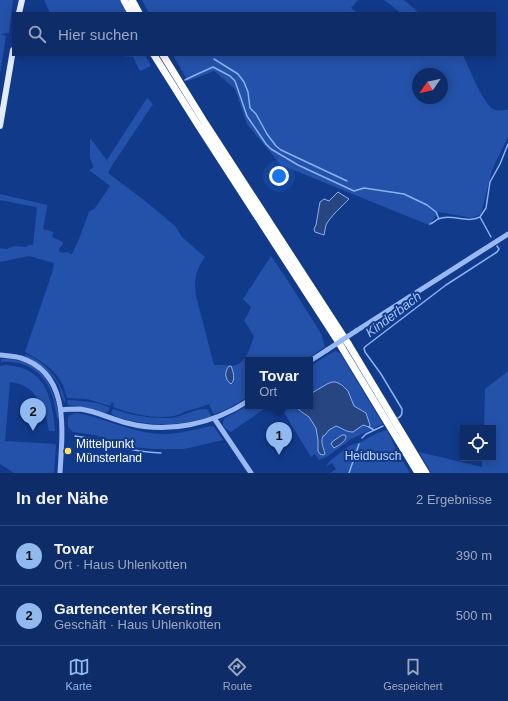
<!DOCTYPE html>
<html lang="de">
<meta charset="utf-8">
<style>
body{margin:0;font-family:Helvetica,sans-serif;background:#17346e;color:#f1f3f6}
.controls{position:absolute;right:12px;bottom:12px;display:grid;overflow:hidden;border-radius:0px;box-shadow:0 2px 10px #0003}
.controls button{width:36px;height:36px;display:grid;place-items:center;padding:0;border:0;border-bottom:1px solid #2e487c;background:#0e2c68;color:#f1f3f6;font:20px sans-serif}
.compass{position:absolute;left:412px;top:68px;width:36px;height:36px;border-radius:50%;background:#0e2c68;box-shadow:0 2px 10px #0003;rotate:236deg}
.you{position:absolute;left:279px;top:176px;width:14px;height:14px;margin:-10px;border:3px solid #fff;border-radius:50%;background:#1a73e8;box-shadow:0 0 0 6px #1a73e833}
.badge{display:grid;place-items:center;width:26px;height:26px;border-radius:50%;background:#90b9f0;color:#111;font-size:13px;font-weight:700}
.pin{position:absolute;translate:-50% -33px;filter:drop-shadow(0 1px 2px #0008)}
.pin::after{content:'';position:absolute;top:21px;width:14px;height:12px;background:inherit;clip-path:polygon(0 0,100% 0,50% 100%)}
.popup{position:absolute;left:245px;top:357px;width:68px;height:52px;box-sizing:border-box;display:grid;place-content:center;border-radius:0px;background:#0e2c68;filter:drop-shadow(0 1px 3px #0005);font-size:13px;white-space:nowrap;color:#9ba7c0}
.popup b{font-size:15px;color:#f1f3f6}
.popup::after{content:'';position:absolute;left:50%;top:100%;margin-left:-8px;border:8px solid transparent;border-top-color:#0e2c68}
.list{margin:0;padding:0;list-style:none}
h2{display:flex;justify-content:space-between;align-items:center;height:52px;margin:0;padding:0 16px;font-size:17px}
h2 small{font-size:13px;font-weight:400;color:#9ba7c0}
.list li{display:grid;grid-template-columns:26px 1fr auto;gap:12px;align-items:center;box-sizing:border-box;height:60px;padding:0 16px;border-top:1px solid #2e487c}
.list b{display:block;font-size:15px;white-space:nowrap}
.list p{margin:0;font-size:13px;white-space:nowrap;color:#9ba7c0}
.list em{font-size:13px;font-style:normal;color:#9ba7c0}
.icon{flex:none;width:22px;height:22px;fill:none;stroke:currentColor;stroke-width:2;stroke-linecap:round;stroke-linejoin:round}
.map{position:relative;flex:none;width:508px;height:473px;overflow:hidden}
.search{position:absolute;background:#0e2c68;box-shadow:0 2px 10px #0003;left:12px;right:12px;top:12px;height:44px;display:flex;align-items:center;gap:10px;box-sizing:border-box;padding:0 14px;border-radius:0px;color:#9ba7c0;font-size:15px}
.sheet{height:172px;background:#0e2c68}
nav{display:flex;justify-content:space-around;align-items:center;box-sizing:border-box;height:56px;border-top:1px solid #2e487c;background:#0e2c68;font-size:11px;color:#9ba7c0}
nav a{display:grid;justify-items:center;gap:2px}
nav .on{color:#90b9f0}
.map>svg:first-child{display:block}
</style>
<div class="map">
<svg width="508" height="473" viewBox="0 0 508 473">
<rect width="100%" height="100%" fill="#123a8b"/>
<path fill="#2452aa" fill-rule="evenodd" d="M0 0H13L9 33 1 34 6 36 0 74Z
M44 0H120L127 13H50Z
M142 0H358L351 8 358 13H149Z
M384 0H404L419 13H401Z
M108 55H145L151 66 140 71 133 57Z
M173 55H463C468 66 484 107 495 110 499 111 504 110 508 110V137L492 170 481 214 472 218 439 212 429 225 281 165 247 124 235 89 214 71 188 81ZM418 74H442V98H418Z
M147 98 153 104 111 167 107 160Z
M90 138 106 159 111 167 108 173 144 200 175 226 182 237 205 257C195 272 194 278 196 296L214 365H222L229 366C224 372 226 378 229 383L232 384C235 379 233 372 231 366 246 365 250 348 254 336L244 320 247 316 251 307 243 299 271 256 288 281 322 335V336L325 347 305 360H248V397L227 409 215 414 213 413 209 404C202 407 193 409 186 411 182 413 178 415 174 416 154 419 132 414 113 407L114 403 112 402 110 406 87 399 67 398C65 392 64 386 60 380 52 367 38 359 25 352L52 273 54 263 29 256 0 262V248L7 249 14 246 26 247 29 245H33L37 209 36 207 0 200V194L47 205V208L43 229 53 232 52 237 63 242V244L59 249V251L62 253 67 252 72 254 79 239 89 212 95 208 110 186 89 170 94 167 90 158Z
M335 351 340 353 383 424 351 439 328 456 319 460 315 454 311 457 280 406H298L299 411 309 417 313 423 361 426 363 425 369 427 370 425C369 422 368 417 366 413 363 409 356 409 353 405 351 401 351 397 349 393 339 373 325 386 312 393H310V366Z
M25 354C46 362 63 382 66 404 62 399 61 392 59 386 52 372 38 363 25 356Z
M1 359C40 358 54 383 59 418H57C55 408 54 399 50 390 42 370 22 360 1 362Z
M5 365C46 367 52 397 55 431H49C46 408 35 384 10 382L5 441 56 444 54 473H14L0 464V366Z
M508 371V473H431L419 452 482 467V458H493V428H484L485 389Z
M68 400C82 401 98 401 110 408L108 412 105 413 83 407 68 405 67 401Z
M248 406H268L231 432 229 431 225 428 223 425V421L225 418Z
M113 409C130 415 146 418 164 418 168 418 173 418 177 417 186 414 196 409 206 409L209 411 211 416 210 417C181 425 158 427 128 420 123 419 115 417 111 413Z
M77 413C108 419 135 435 168 434 183 433 196 429 211 426L214 427 223 440 184 449H154L132 447 95 435 73 432 68 427V418L70 415Z
M387 430 398 453 410 473H330L336 469 332 463 325 467 331 460 349 446 357 443 362 442 366 439 377 433Z"/>
<path fill="#274581" stroke="#8bb1f4" d="M338 192 349 199C343 205 329 218 326 225 325 228 325 232 324 235L315 232 314 229 316 225 320 202 324 199 329 201Z
M229 366H231C233 371 236 380 231 384 225 380 224 372 229 366Z
M332 382H336L342 385 348 391 354 406 366 413 370 425 369 427 363 425 353 432C346 432 342 428 336 426L329 430 325 435 323 436C320 443 324 448 325 454L323 455 320 454 318 451V440L316 428 309 417 299 410 298 406H310V393H312L327 384Z
M342 435H345L346 437C346 441 338 446 334 448L331 444 332 442Z"/>
<g fill="none" stroke-linecap="round" stroke-linejoin="round">
<path stroke="#8bb1f4" stroke-width="1.5" d="M214 59 238 74 244 82 248 92 250 108 256 114 267 134 276 146 281 150 347 181
M185 80 191 77 213 67 230 76 235 81 247 116 266 144 271 149 298 165 354 191 364 188 404 194 427 205 436 212 439 219
M430 224C433 223 436 220 438 219 452 213 466 224 480 217
M491 237 480 217 486 208 490 182 500 164 508 144
M398 418C402 416 402 414 402 409L381 374 365 352 364 348 366 346 446 285 497 252 499 249 497 246
M369 427 374 430
M75 436C94 438 111 445 130 449 140 452 150 452 161 453
M362 438 366 434 383 426
M349 473 359 444"/>
<path stroke="#9ab8f1" stroke-width="5" d="M356 331 508 234
M0 355C7 356 14 356 21 358 71 374 62 433 60 473
M310 361 327 350
M61 410C67 409 74 409 80 409 96 411 111 419 127 423 168 434 213 424 248 401
M214 418 251 473"/>
<path stroke="#e3ebff" stroke-width="6" d="M19 13 22 0
M0 126 13 50"/>
<path stroke="#fff" stroke-width="7" d="M124 0 131 13
M132 0 139 13
M154 55 198 125 336 338 418 473
M163 55 205 123 349 345 426 473"/>
<path stroke="#9ab8f1" stroke-width="5" d="M327 350 356 331"/>
</g>
<circle fill="#ffe159" stroke="#123a8b" stroke-width="1.5" cx="68" cy="451" r="4"/>
<g text-anchor="middle" stroke-width="4" stroke-linejoin="round" paint-order="stroke">
<g font-size="12" fill="#fff" stroke="#123a8b" text-anchor="start">
<text x="76" y="448">Mittelpunkt<tspan x="76" dy="14">Münsterland</tspan></text>
</g>
<g font-size="12" fill="#c0d5fc" stroke="#123a8b">
<text x="373" y="460">Heidbusch</text>
</g>
<g font-size="13" font-style="italic" fill="#a5c2f8" stroke="#123a8b">
<text transform="translate(393 314) rotate(-37)" y="5">Kinderbach</text>
</g>
</g>
</svg>
<div class="controls">
<button><svg class="icon" aria-label="locate" viewBox="0 0 24 24"><circle cx="12" cy="12" r="6"/><path d="M12 2v4M12 18v4M2 12h4M18 12h4"/></svg></button>
</div>
<svg class="compass" viewBox="-18 -18 36 36"><path d="M0-13l5 13h-10z" fill="#e53935"/><path d="M0 13l5-13h-10z" fill="#9ba7c0"/></svg>
<div class="you"></div>
<div class="pin badge" style="left:279px;top:455px">1</div>
<div class="popup"><b>Tovar</b>Ort</div>
<div class="pin badge" style="left:33px;top:431px">2</div>
<div class="search"><svg class="icon" aria-label="search" viewBox="0 0 24 24"><circle cx="10" cy="10" r="6"/><path d="M15 15l6 6"/></svg>Hier suchen</div>
</div>
<section class="sheet">
<h2>In der Nähe<small>2 Ergebnisse</small></h2>
<ul class="list">
<li><span class="badge">1</span><div><b>Tovar</b><p>Ort · Haus Uhlenkotten</p></div><em>390 m</em></li>
<li><span class="badge">2</span><div><b>Gartencenter Kersting</b><p>Geschäft · Haus Uhlenkotten</p></div><em>500 m</em></li>
</ul>
</section>
<nav>
<a class="on"><svg class="icon" aria-label="map" viewBox="0 0 24 24"><path d="M3 6l6-2 6 2 6-2v14l-6 2-6-2-6 2zM9 4v14M15 6v14"/></svg>Karte</a>
<a><svg class="icon" aria-label="directions" viewBox="0 0 24 24"><path d="M12 3l9 9-9 9-9-9zM9 14v-3h6M13 9l2 2-2 2"/></svg>Route</a>
<a><svg class="icon" aria-label="saved" viewBox="0 0 24 24"><path d="M7 4h10v16l-5-4-5 4z"/></svg>Gespeichert</a>
</nav>
